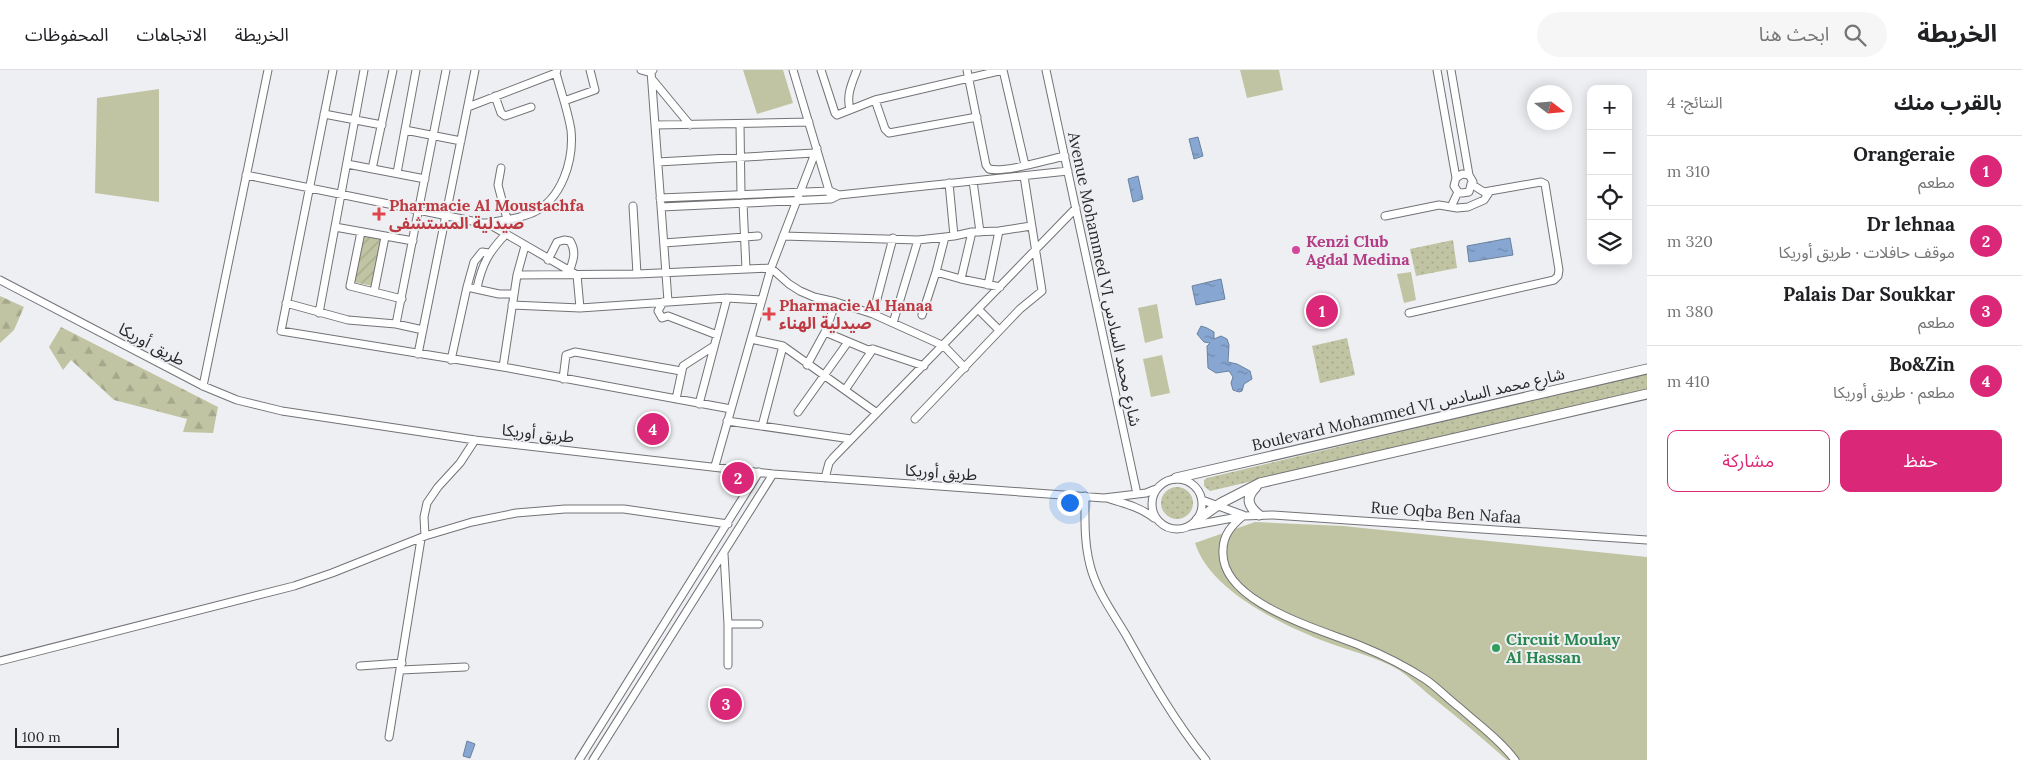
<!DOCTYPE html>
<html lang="ar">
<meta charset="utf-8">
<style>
body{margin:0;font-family:Lora,"Noto Sans Arabic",serif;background:#f6f6f6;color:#202124;direction:rtl}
.controls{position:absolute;right:15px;top:15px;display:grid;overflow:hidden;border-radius:10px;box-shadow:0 2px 12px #0003}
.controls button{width:45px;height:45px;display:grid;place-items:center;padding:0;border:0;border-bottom:1px solid #e0e0e0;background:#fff;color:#202124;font:25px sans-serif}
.compass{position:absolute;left:1527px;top:15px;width:45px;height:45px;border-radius:50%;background:#fff;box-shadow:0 2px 12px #0003;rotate:106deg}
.scale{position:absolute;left:15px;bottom:12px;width:104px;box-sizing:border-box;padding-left:5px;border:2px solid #28292a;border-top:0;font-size:14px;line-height:18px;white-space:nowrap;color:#28292a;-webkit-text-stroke:4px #edeff2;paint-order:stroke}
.you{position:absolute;left:1069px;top:432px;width:18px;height:18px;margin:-12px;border:4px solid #fff;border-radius:50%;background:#1a73e8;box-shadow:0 0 0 8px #1a73e833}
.badge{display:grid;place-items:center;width:32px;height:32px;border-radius:50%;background:#db2777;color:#fff;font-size:16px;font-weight:700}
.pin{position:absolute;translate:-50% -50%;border:2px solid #fff;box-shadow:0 1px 5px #0006}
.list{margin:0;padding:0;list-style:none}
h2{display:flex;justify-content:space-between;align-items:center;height:65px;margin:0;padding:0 20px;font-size:21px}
h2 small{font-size:16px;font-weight:400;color:#757577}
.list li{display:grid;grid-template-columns:32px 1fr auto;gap:15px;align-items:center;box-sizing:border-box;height:70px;padding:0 20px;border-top:1px solid #e0e0e0}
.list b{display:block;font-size:19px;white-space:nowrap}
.list p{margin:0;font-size:16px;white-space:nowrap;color:#757577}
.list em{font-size:16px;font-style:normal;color:#757577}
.actions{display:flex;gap:10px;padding:15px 20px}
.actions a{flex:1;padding:11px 0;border:1px solid #db2777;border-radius:10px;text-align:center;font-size:18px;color:#db2777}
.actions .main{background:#db2777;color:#fff}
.icon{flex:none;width:28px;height:28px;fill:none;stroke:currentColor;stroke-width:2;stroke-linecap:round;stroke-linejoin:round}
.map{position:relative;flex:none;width:1647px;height:690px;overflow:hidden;direction:ltr}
header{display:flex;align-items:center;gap:30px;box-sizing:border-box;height:70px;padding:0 25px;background:#fff;border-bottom:1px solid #e0e0e0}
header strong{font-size:24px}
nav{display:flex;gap:28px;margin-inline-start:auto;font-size:18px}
.search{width:350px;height:45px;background:#f6f6f6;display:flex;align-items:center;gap:12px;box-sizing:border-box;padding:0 18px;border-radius:28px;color:#757577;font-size:19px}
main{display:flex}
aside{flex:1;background:#fff}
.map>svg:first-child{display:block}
</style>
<header>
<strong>الخريطة</strong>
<div class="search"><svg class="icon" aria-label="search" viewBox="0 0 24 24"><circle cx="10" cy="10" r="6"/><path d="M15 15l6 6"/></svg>ابحث هنا</div>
<nav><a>الخريطة</a><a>الاتجاهات</a><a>المحفوظات</a></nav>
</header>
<main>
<aside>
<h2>بالقرب منك<small>النتائج: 4</small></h2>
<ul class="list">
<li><span class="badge">1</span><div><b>Orangeraie</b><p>مطعم</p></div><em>310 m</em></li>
<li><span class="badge">2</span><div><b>Dr lehnaa</b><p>موقف حافلات · طريق أوريكا</p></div><em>320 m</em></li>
<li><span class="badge">3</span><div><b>Palais Dar Soukkar</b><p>مطعم</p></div><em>380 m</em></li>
<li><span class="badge">4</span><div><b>Bo&amp;Zin</b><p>مطعم · طريق أوريكا</p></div><em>410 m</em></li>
</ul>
<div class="actions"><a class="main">حفظ</a><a>مشاركة</a></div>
</aside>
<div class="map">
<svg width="1647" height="690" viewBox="0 0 1647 690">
<defs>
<pattern id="grass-dots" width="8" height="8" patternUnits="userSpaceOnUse" patternTransform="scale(1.25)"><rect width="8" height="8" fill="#c0c4a2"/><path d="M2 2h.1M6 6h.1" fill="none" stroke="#a5a88c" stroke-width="1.8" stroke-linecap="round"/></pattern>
<pattern id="forest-firs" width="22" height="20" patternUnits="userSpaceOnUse" patternTransform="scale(1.25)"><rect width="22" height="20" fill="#c0c4a2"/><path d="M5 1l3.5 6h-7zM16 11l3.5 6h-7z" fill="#a5a88c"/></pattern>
<pattern id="garden-furrows" width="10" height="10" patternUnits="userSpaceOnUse" patternTransform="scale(1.25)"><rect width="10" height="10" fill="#c0c4a2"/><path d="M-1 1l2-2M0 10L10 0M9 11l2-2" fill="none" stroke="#a5a88c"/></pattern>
<pattern id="water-ripples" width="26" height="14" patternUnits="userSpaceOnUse" patternTransform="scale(1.25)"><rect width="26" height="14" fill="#87a7d2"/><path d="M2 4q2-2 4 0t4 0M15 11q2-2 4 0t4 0" fill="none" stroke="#6e88ab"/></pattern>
</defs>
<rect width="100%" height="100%" fill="#edeff2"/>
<path fill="url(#grass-dots)" d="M1453 170 1457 198 1416 206 1410 179Z
M1347 268 1355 305 1320 313 1312 276Z
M1647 303V319L1210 421 1204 416V410L1207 408Z
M1161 433a16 16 0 1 1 32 0a16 16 0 1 1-32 0Z"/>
<path fill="url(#forest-firs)" d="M0 226 24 237 14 260 0 273Z
M61 257 218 337 213 363 183 362 187 349 114 330 71 290 63 300 49 277Z"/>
<path fill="url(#garden-furrows)" d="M363 163 383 167 373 216 353 212Z"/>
<path fill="#c0c4a2" d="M743 0H783L793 33 757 44Z
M1240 0H1279L1283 20 1247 28Z
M159 19V132L95 123 97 28Z
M1411 202 1416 230 1404 233 1397 204Z
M1157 234 1163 268 1145 273 1138 238Z
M1162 285 1170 323 1151 327 1143 289Z
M1255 452 1343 456 1647 487V690H1507C1481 667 1455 645 1428 624 1419 616 1409 607 1399 600 1375 586 1346 580 1321 570 1277 552 1210 520 1195 473Z"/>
<path fill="url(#water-ripples)" stroke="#6a81a0" d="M1198 67 1203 86 1194 89 1189 69Z
M1138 106 1143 129 1133 132 1128 109Z
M1510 168 1513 185 1469 192 1467 176Z
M1221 209 1225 229 1196 235 1192 216Z
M1201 256 1207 258 1214 262V269L1221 266 1227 269 1229 275 1228 292 1237 294 1250 301 1252 309 1244 314 1242 321 1239 322 1233 320 1231 313 1233 307 1229 301 1216 303 1208 298 1207 276 1210 273 1204 272 1197 264Z
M467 671 475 674 470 688 463 686Z"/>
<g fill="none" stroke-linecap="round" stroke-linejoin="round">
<defs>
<path id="minor" d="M333 0 281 261 503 297 731 339
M641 0 648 2 653 0
M793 0 830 124
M821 0 835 43 837 45 875 30 1003 0 1025 95
M967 0 986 95 989 99C1006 103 1046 90 1065 86
M1046 0 1137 424
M1437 0 1456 108
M1451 0 1469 105
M651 1 668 231
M652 9 690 55
M495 26 501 43 505 46 531 37
M875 30 885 59 889 63 977 47
M564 31 595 20 590 0
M468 37 556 3
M850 39C846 25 852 13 857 0
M324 44 382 55
M740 54 741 125
M655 55 809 52
M405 60 461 71
M658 92 814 83
M347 94 425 109
M501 98 498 115 507 149
M372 99 393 0
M397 103 416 0
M1462 104 1469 105 1473 112V115L1471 114 1469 122 1462 123 1458 122 1454 116 1456 108Z
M246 105 482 153H487L577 205 580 238
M973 111 980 162
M949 113 954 166
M660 128 830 121 839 125
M743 133 746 199
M633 136 637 204
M661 137 831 129 839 125 1068 101
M1451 137 1458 122
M1385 146 1439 135 1457 138 1468 137 1484 130 1490 121
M487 153C502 150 519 149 532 143 562 130 574 90 571 60 568 41 561 22 556 3L557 0
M335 157 413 171
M361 162 350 216 402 229
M783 166 918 170 954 166 972 162 999 161 1031 156
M945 167 936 202 961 209 1000 217
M664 173 758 166
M548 190 557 172 564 170 570 171C577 182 573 191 569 202
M517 205 637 204 771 198 789 214 800 221 814 227 836 232 873 244 944 276 965 298
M961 209 972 162
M0 210 203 316 237 330 282 341 475 370 773 404 1104 428 1146 423 1156 419
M988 215 999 161
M467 217 474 192 482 182 489 183
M479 219 477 218C482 194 489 182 505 165
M374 222 385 167
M663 232 658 241 662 248 668 246 717 265
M286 233 348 250 396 254 423 260
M512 235 580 238 727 228 762 230
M979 240 999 260
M319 243 364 0
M1409 243 1554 210 1558 206 1559 200 1545 114 1541 112 1484 122 1471 114
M873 244 893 168
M922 245 936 202
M893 253 918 170
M396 254 446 0
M825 262 868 280 873 279 924 296
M751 269 783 276 877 343
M418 284 475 0
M451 290 467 217 499 224H514
M807 295 825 262 836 232
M503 297 517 205 525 176
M563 309 566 285 575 282 681 301
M203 316 268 0
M845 320 873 279
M676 329 683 296 714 276
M699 334 727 228
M798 342 848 272
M915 349 1020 239 1042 221 1024 106
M727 351 851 369
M762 356 783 276
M715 396 771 198 817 78
M825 408 829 393 833 388 1076 138
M1152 434a25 25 0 1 1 50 0a25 25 0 1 1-50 0Z
M1085 426C1085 449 1084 472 1090 495 1096 520 1113 543 1126 565 1150 608 1175 652 1206 690
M1107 428C1123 433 1140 437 1154 448
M1202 430 1243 445
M1243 446C1232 455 1223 465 1223 480 1219 533 1323 560 1361 576 1383 585 1405 596 1425 609 1437 617 1448 629 1460 638 1479 655 1500 670 1515 690
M1190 456 1243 446 1273 445 1647 470
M425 466 424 447 427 433 438 417 460 393 475 370
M724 484 728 554V595
M728 554H759
M0 591 294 516 332 503 425 466 472 452 516 443 565 439H624L728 454
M360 596 402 593
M401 600 465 597
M389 667 421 469
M579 690 759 402
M593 690 773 404"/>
<path id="major" d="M1176 408 1647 299
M1256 417C1245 428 1248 436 1259 445
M1197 450 1221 433 1260 413 1647 324"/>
</defs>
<use href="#minor" stroke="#727376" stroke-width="9"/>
<use href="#major" stroke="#727376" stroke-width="11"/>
<use href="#minor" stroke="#fff" stroke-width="7"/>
<use href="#major" stroke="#fff" stroke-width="9"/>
</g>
<g fill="#e0444e" stroke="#edeff2" stroke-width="2">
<path d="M376.5 136.5h5v5h5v5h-5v5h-5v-5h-5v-5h5z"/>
<path d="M766.5 236.5h5v5h5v5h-5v5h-5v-5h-5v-5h5z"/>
</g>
<circle fill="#d1479c" stroke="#edeff2" stroke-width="2" cx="1296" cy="180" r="5"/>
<circle fill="#2e9e5b" stroke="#edeff2" stroke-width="2" cx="1496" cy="578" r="5"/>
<g text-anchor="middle" stroke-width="4" stroke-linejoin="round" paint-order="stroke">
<g font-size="16" font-weight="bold" fill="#be3a42" stroke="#edeff2" text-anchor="start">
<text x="389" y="141">Pharmacie Al Moustachfa<tspan x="389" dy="18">صيدلية المستشفى</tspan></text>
<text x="779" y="241">Pharmacie Al Hanaa<tspan x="779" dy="18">صيدلية الهناء</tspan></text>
</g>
<g font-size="16" font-weight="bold" fill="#b23c85" stroke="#edeff2" text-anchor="start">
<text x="1306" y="177">Kenzi Club<tspan x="1306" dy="18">Agdal Medina</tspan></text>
</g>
<g font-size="16" fill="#28292a" stroke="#edeff2">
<text transform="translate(1105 209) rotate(78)" y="6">Avenue Mohammed VI شارع محمد السادس</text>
<text transform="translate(152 274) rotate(28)" y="6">طريق أوريكا</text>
<text transform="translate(1408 339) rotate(-13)" y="6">Boulevard Mohammed VI شارع محمد السادس</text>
<text transform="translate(538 363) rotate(6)" y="6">طريق أوريكا</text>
<text transform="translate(941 402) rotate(4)" y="6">طريق أوريكا</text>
<text transform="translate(1446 442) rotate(4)" y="6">Rue Oqba Ben Nafaa</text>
</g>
<g font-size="16" font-weight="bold" fill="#27864d" stroke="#edeff2" text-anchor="start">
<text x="1506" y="575">Circuit Moulay<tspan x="1506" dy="18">Al Hassan</tspan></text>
</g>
</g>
</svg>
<div class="controls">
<button>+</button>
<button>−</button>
<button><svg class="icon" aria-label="locate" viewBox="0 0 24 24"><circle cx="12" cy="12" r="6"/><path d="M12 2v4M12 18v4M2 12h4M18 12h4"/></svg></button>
<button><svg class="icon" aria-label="layers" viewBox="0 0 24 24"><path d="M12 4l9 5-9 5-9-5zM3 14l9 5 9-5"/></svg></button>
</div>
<svg class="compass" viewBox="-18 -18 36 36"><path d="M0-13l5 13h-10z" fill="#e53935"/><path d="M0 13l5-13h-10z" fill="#757577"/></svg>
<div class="scale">100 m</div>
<div class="you"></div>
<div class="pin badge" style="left:1322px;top:241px">1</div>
<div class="pin badge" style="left:738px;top:408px">2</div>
<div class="pin badge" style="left:726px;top:634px">3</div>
<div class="pin badge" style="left:653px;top:359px">4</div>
</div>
</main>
